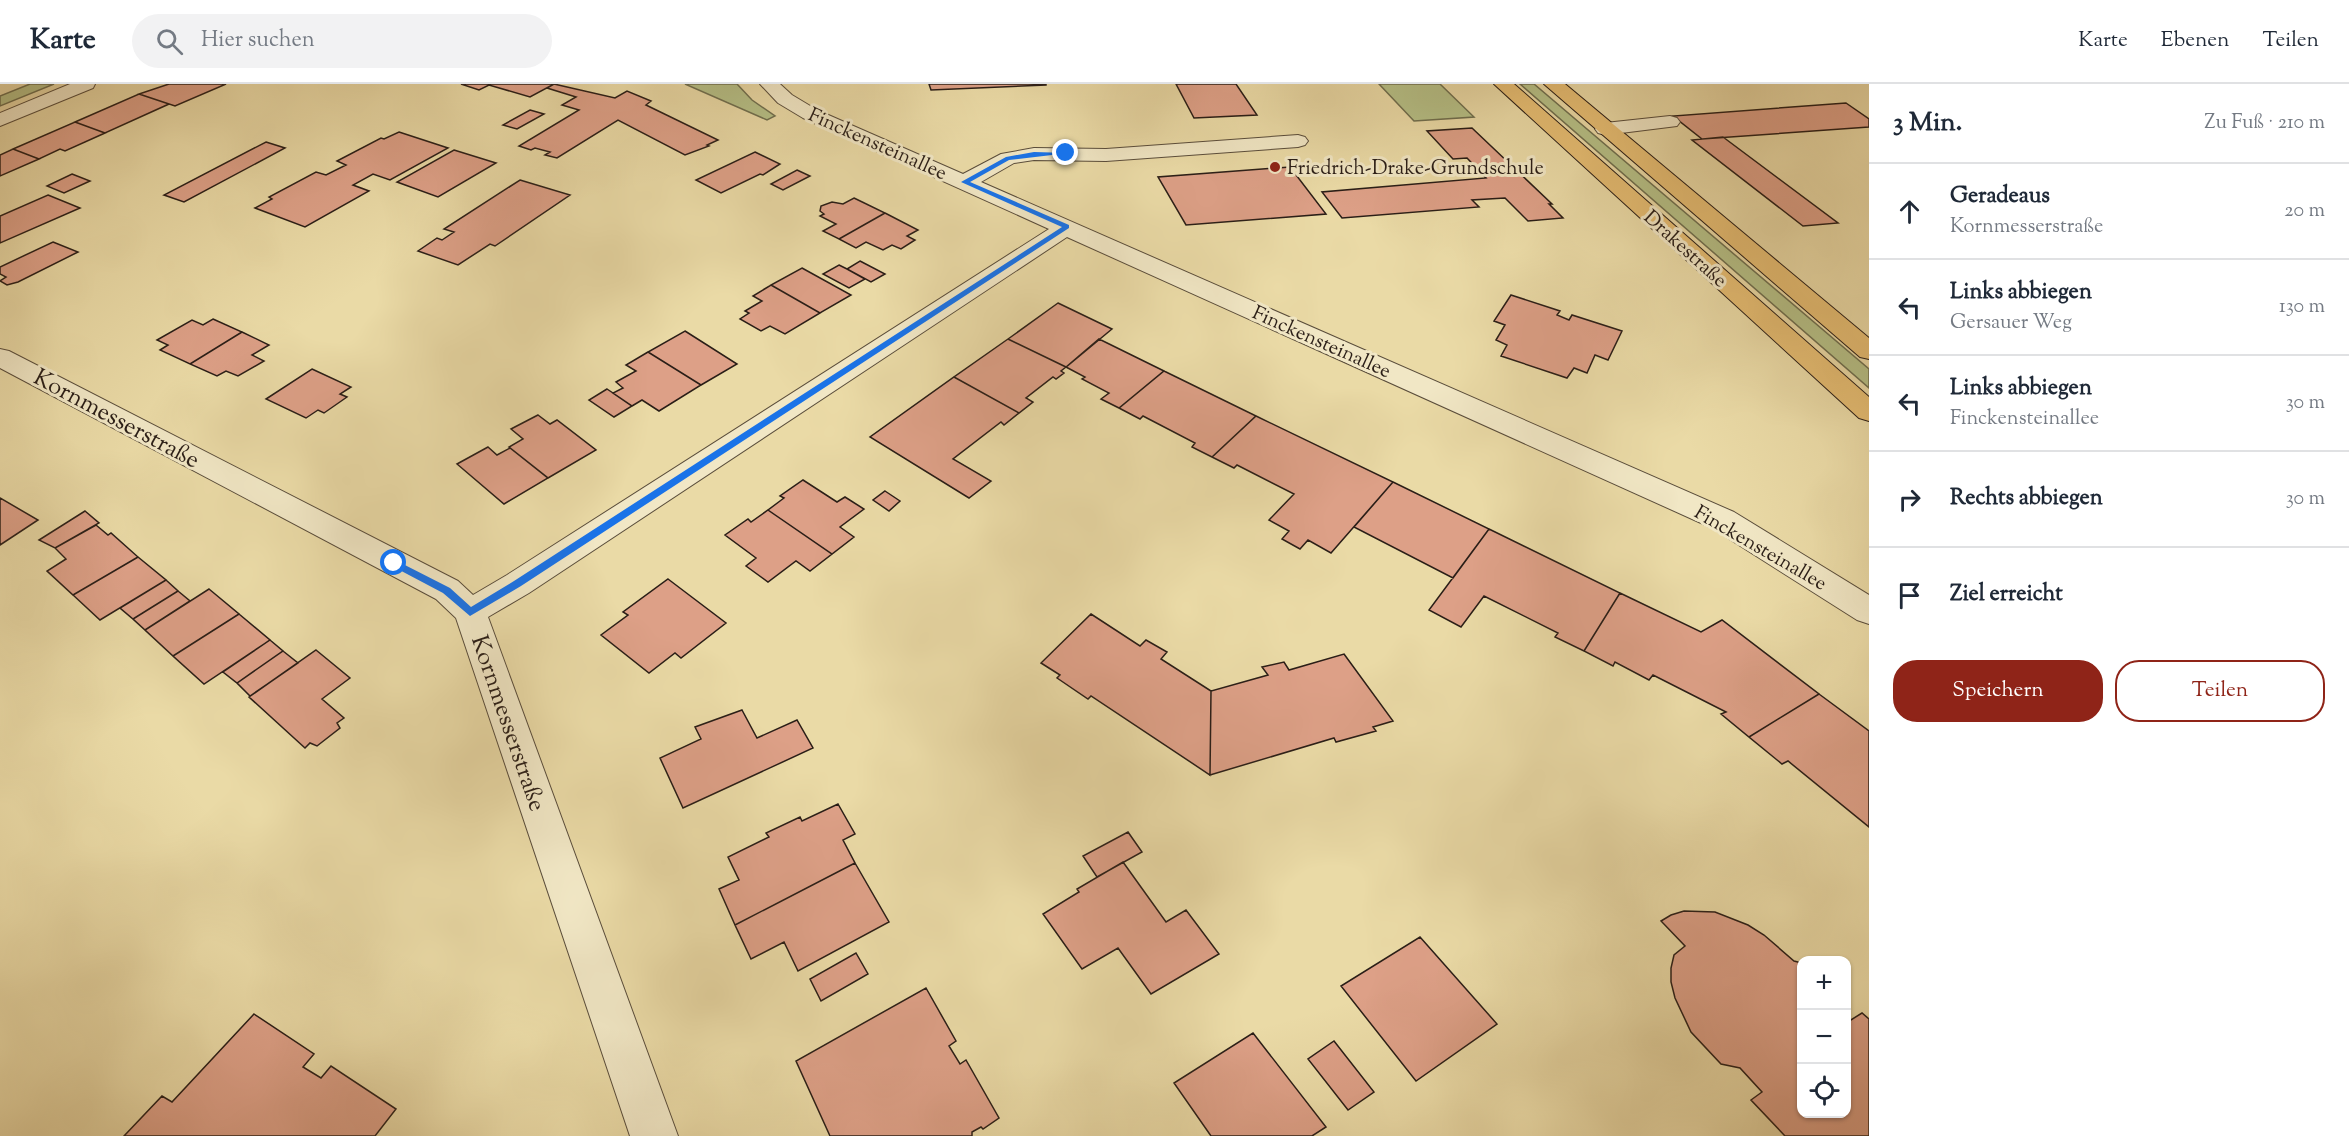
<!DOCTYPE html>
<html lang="de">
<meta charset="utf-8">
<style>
body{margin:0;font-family:"Sorts Mill Goudy",serif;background:#f2f2f3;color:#1f2937}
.controls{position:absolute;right:18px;bottom:18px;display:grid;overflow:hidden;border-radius:12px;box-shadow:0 2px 4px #0004}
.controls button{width:54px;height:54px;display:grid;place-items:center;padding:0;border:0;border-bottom:2px solid #e0e1e3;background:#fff;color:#1f2937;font:30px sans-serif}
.stop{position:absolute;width:18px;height:18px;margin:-14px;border:4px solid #1a73e8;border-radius:50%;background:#fff}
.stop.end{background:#1a73e8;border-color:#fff;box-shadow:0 2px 6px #0008}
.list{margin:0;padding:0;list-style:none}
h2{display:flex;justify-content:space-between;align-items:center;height:78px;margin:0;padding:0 24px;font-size:26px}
h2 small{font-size:20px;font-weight:400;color:#747a83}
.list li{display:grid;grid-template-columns:39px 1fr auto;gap:18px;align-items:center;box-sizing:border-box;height:96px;padding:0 24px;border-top:2px solid #e0e1e3}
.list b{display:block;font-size:22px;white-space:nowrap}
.list p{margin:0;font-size:20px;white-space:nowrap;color:#747a83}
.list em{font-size:20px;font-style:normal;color:#747a83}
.actions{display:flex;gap:12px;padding:18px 24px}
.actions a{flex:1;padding:14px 0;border:2px solid #8f2418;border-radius:24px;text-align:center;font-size:21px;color:#8f2418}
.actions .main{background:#8f2418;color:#fff}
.icon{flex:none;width:33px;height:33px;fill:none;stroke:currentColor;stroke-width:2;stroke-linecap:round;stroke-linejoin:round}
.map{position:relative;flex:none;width:1869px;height:1052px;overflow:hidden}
header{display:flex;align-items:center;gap:36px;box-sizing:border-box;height:84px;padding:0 30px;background:#fff;border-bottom:2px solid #e0e1e3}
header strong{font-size:28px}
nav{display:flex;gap:33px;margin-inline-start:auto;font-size:21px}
.search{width:420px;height:54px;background:#f2f2f3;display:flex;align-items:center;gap:15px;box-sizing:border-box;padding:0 21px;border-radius:33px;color:#747a83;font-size:22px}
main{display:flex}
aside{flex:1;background:#fff}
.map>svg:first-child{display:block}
</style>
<header>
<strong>Karte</strong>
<div class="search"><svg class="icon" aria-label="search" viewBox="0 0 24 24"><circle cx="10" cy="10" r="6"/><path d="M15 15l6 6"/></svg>Hier suchen</div>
<nav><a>Karte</a><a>Ebenen</a><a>Teilen</a></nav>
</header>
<main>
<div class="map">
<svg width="1869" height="1052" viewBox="0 0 1869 1052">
<rect width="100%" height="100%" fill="#eadaa6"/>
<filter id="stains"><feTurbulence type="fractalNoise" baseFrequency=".00333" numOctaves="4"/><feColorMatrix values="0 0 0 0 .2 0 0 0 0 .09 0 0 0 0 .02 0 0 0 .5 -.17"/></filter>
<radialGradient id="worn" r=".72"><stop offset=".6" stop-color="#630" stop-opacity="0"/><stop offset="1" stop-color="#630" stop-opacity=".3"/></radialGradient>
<path fill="#b6c087" stroke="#706f4f" stroke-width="1.5" d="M30 0H54L0 22V12Z
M685 0H737L752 16 775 32 767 36Z
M1379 0H1440L1474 33 1414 37Z
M1520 0H1534L1869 285V304Z"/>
<path fill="#dda087" stroke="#2a1e17" stroke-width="1.5" d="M169 0H226L175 22 139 10Z
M461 0H554L530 13 489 1 479 6Z
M554 0 615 14 627 7 651 17 646 21 718 56 707 61 709 62 685 71 618 36 557 74 545 71 550 68 535 64 531 66 519 62 579 26 562 21 576 13 547 4Z
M929 0H1046V1L931 6Z
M1176 0H1236L1257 31 1194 34Z
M139 10 169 20 105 49 75 38Z
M1846 19 1869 35V43L1702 55 1673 32Z
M530 26 544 30 517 45 503 41Z
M75 38 105 49 65 67 60 65 39 75 13 65Z
M1472 44 1552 120H1549L1563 134 1528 137 1505 114 1472 116 1479 123 1342 134 1322 108 1486 94 1467 74 1453 75 1427 47Z
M399 48 448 64 390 96 373 90 353 101 369 107 305 143 255 124 272 115 269 113 316 88 326 91 346 81 337 77 381 54 384 55Z
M1723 53 1838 139 1803 142 1692 56Z
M266 58 285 64 184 118 164 111Z
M13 65 39 75 0 92V71Z
M454 66 496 79 438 113 397 98Z
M755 68 780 80 763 91 760 90 721 109 696 96Z
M1290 83 1326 130 1186 141 1158 93Z
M797 86 810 92 783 106 771 100Z
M72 90 90 97 64 109 47 102Z
M520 96 570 111 495 162 490 160 458 181 418 167 437 154 442 156 454 148 444 145Z
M48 111 80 124 0 159V132Z
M854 114 885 129 839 155 823 147 836 140 820 132 824 130 820 127 821 122 832 118 843 120Z
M885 129 918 146 907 152 915 156 901 165 892 161 883 166 866 158 856 164 839 155Z
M53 158 78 168 18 198 7 201 0 197 6 193 0 190V183Z
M860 177 885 190 871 198 847 185Z
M839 181 847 185 865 195 849 204 823 190Z
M802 184 851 211 820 229 771 201Z
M771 201 820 229 785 250 770 242 761 247 740 235 749 229 745 227 762 217 753 212Z
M1511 211 1560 227 1557 231 1569 236 1572 231 1622 247 1608 276 1595 271 1587 289 1574 284 1567 294 1501 272 1507 261 1496 256 1505 241 1494 237Z
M1058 219 1112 245 1066 283 1008 255Z
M213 235 242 248 190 280 160 266 168 261 157 256 192 236 203 241Z
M685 247 737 280 701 301 648 268Z
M242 248 269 261 252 271 264 277 238 292 226 287 217 292 190 280Z
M1008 255 1066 283 1061 287 1064 289 1056 295 1053 293 1026 314 1033 318 1019 329 954 293Z
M1099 255 1164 287 1119 324 1101 315 1109 309 1082 295 1085 293 1066 283Z
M648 268 701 301 659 327 642 316 632 322 613 309 623 304 616 298 636 287 626 281Z
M312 285 351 303 340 310 347 313 324 329 318 326 306 334 266 315Z
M1164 287 1256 332 1212 373 1192 363 1195 359 1143 332 1140 335 1119 324Z
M954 293 1019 329 1004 341 1001 338 953 375 991 397 969 414 870 353Z
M607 305 613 309 632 322 614 333 589 316Z
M538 331 550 340 557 336 596 366 548 394 509 363 523 355 511 345Z
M1256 332 1393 398 1331 469 1308 456 1300 465 1282 455 1289 447 1269 436 1294 410 1237 381 1234 384 1212 373Z
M488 363 497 371 510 364 548 394 504 420 457 380Z
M803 396 837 418 845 413 864 425 840 443 854 453 832 470 768 426 784 414 780 412Z
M1393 398 1489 445 1453 494 1354 443Z
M885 407 900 417 889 427 873 416Z
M0 414 38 436 0 461Z
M768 426 832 470 810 487 796 477 768 498 746 482 756 474 725 451 748 435 751 438Z
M85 427 99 439 55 464 39 456Z
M96 441 108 451 111 449 138 473 73 511 47 487 66 475 55 464Z
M1489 445 1620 509 1584 567 1555 553 1558 549 1484 512 1461 543 1429 526Z
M138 473 166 496 100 536 73 511Z
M668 495 726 539 681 574 675 569 649 589 601 551 628 531 623 528Z
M166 496 178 507 133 535 120 524Z
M209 505 239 530 173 572 145 546Z
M178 507 190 517 145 546 133 535Z
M1620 509 1701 548 1722 536 1819 610 1749 653 1721 630 1726 628 1653 591 1649 596 1615 578 1613 582 1584 567Z
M239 530 270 556 204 600 173 572Z
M1091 530 1140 562 1146 556 1167 568 1161 575 1211 607 1210 691 1091 612 1088 615 1057 594 1060 591 1041 579Z
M270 556 283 567 237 599 223 588Z
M316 566 350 594 322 615 344 634 337 639 340 644 317 662 310 659 305 664 249 613Z
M283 567 298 579 250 612 237 599Z
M1344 570 1393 637 1373 643 1376 647 1336 658 1334 654 1210 691 1211 607 1268 591 1262 583 1284 578 1289 586Z
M1819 610 1869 647V743L1788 677 1782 680 1749 653Z
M742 626 757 654 797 636 813 664 683 724 660 674 701 655 695 643Z
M838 720 855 750 843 756 855 779 735 841 719 805 739 796 728 773 769 753 766 749 800 733 802 737Z
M1128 748 1142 768 1097 793 1083 772Z
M1123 778 1166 838 1186 826 1219 870 1151 910 1118 864 1082 885 1043 830 1079 808 1077 805Z
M855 779 889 838 798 887 784 858 751 875 735 841Z
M1684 827 1715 828 1748 841 1764 851 1794 877 1802 879V1030H1846V939L1862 929 1869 935V1052H1785L1751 1016 1762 1008 1740 984 1721 980 1691 948 1675 914 1671 898V884L1674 871 1685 862 1661 837 1671 831Z
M1420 853 1497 940 1416 997 1341 902Z
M856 869 868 890 821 917 810 895Z
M926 904 956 957 949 962 960 980 966 976 999 1034 983 1045 981 1043 972 1048V1052H830L796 977Z
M254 930 314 970 303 983 321 994 331 982 396 1025 375 1052H124L162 1012 172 1018Z
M1253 949 1326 1043 1312 1052H1211L1174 999Z
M1334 957 1374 1008 1348 1026 1308 975Z"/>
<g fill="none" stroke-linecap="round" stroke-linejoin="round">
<defs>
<path id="minor" d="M70 0H95L93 4 0 42V29Z
M760 0H780L792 11 817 26 963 90 1001 70 1034 64 1106 65 1298 51 1305 53 1308 57 1305 61 1298 63 1106 77 1034 76 1014 79 981 98 1734 428 1869 511V540L1857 536 1712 444 1067 153 529 509 488 533 678 1052H630L456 534 436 515 0 284V265L9 267 458 497 473 511 507 491 1049 145 803 34 778 19Z
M1670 32 1677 34 1680 38 1677 42 1605 51 1598 49 1595 45 1598 41 1605 39Z"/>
<path id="major" d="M1494 0H1514L1869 313V337L1859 334Z
M1544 0H1565L1869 254V275L1860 273Z"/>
</defs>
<use href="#minor" stroke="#5a4d3b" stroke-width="2"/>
<use href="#major" stroke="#2a1e17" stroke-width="2"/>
<use href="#minor" fill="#f1e7c5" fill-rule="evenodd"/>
<use href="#major" fill="#e5bd73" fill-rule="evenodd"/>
</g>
<path fill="#1a73e8" d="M1034 68 1069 69 1009 76 970 98 1069 141V144L521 502 470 532 443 509 390 481V477H397L450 504 471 523 514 497 1062 143 961 98 1006 73Z"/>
<circle fill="#8f2418" stroke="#f1e7c5" stroke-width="2" cx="1275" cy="83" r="6"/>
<g text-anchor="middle" stroke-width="6" stroke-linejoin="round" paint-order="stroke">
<g font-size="20" fill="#2a1e17" stroke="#f1e7c5">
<text transform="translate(878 59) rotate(24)" y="7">Finckensteinallee</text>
<text transform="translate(1686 164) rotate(42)" y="7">Drakestraße</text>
<text transform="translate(1322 257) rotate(24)" y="7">Finckensteinallee</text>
<text transform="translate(1761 463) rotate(30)" y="7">Finckensteinallee</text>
</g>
<g font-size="20" fill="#2a1e17" stroke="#f1e7c5" text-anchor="start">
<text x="1287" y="90">Friedrich-Drake-Grundschule</text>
</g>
<g font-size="24" fill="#2a1e17" stroke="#f1e7c5">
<text transform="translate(117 334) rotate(28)" y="8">Kornmesserstraße</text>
<text transform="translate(509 639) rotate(71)" y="8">Kornmesserstraße</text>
</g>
</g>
<rect width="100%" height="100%" filter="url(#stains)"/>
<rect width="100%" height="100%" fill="url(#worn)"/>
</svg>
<div class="controls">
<button>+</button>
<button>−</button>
<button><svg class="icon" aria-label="locate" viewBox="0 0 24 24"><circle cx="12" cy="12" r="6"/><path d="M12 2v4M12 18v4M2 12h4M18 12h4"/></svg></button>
</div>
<div class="stop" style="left:394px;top:479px"></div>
<div class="stop end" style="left:1066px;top:69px"></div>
</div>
<aside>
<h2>3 Min.<small>Zu Fuß · 210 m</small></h2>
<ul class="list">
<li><svg class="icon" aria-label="ahead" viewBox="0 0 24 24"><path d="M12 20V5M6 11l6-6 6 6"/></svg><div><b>Geradeaus</b><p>Kornmesserstraße</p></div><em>20 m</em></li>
<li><svg class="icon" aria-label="left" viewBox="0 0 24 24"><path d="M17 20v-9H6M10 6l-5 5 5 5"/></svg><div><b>Links abbiegen</b><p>Gersauer Weg</p></div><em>130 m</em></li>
<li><svg class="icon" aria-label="left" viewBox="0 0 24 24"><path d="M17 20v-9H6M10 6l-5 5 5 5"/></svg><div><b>Links abbiegen</b><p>Finckensteinallee</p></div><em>30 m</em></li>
<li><svg class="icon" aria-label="right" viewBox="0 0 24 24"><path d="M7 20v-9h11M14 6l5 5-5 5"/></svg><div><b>Rechts abbiegen</b></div><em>30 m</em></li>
<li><svg class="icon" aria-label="arrive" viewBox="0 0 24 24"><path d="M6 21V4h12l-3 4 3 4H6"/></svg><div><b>Ziel erreicht</b></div></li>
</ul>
<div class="actions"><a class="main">Speichern</a><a>Teilen</a></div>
</aside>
</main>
